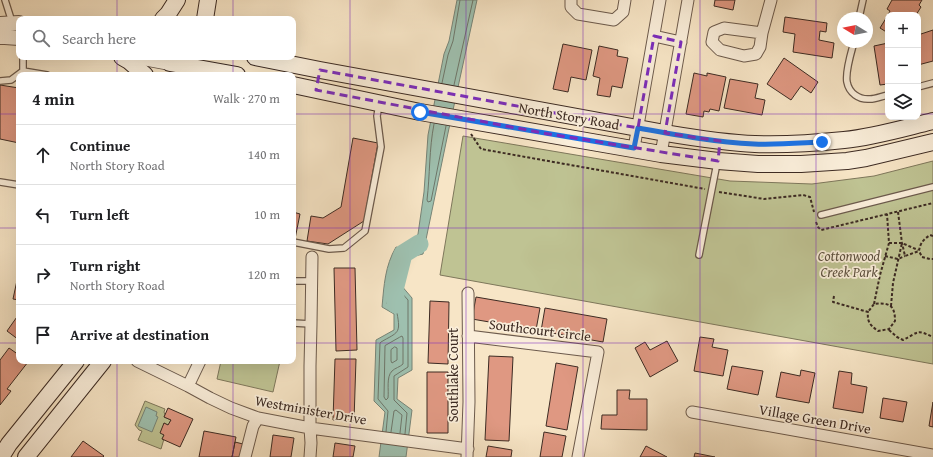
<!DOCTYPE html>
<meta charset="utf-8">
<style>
body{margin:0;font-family:"Gentium Book Plus",serif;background:#f2f2f2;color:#202124}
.controls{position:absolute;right:12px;top:12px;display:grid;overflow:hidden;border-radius:8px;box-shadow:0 4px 16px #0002}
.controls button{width:36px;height:36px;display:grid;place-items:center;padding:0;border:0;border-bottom:1px solid #e0e0e0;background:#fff;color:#202124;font:20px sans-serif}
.compass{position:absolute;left:837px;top:12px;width:36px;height:36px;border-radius:50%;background:#fff;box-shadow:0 4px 16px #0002;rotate:280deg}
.stop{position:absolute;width:12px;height:12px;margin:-9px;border:3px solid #1a73e8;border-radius:50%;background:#fff}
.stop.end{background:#1a73e8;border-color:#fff;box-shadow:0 1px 4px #0008}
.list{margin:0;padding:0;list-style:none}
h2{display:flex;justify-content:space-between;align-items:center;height:52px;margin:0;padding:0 16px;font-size:17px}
h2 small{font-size:13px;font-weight:400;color:#757577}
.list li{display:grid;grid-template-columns:26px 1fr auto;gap:12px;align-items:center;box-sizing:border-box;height:60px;padding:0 16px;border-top:1px solid #e0e0e0}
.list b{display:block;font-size:15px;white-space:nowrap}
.list p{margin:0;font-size:13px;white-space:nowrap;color:#757577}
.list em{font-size:13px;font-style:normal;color:#757577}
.icon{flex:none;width:22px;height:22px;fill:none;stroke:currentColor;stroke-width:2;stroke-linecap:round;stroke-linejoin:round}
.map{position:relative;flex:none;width:933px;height:457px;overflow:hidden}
.search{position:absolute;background:#fff;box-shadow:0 4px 16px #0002;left:16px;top:16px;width:280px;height:44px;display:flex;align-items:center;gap:10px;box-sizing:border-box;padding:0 14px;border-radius:8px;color:#757577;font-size:15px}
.panel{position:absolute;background:#fff;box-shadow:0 4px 16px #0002;left:16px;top:72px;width:280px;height:292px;border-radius:8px}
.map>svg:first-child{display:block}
</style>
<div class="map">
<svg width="933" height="457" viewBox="0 0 933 457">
<rect width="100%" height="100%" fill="#f7e5c6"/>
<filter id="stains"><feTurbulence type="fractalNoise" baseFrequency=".005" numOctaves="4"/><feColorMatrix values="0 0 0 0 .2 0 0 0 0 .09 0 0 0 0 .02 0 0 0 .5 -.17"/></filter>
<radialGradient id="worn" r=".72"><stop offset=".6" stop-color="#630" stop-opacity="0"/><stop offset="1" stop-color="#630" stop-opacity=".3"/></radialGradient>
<path fill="#bfc393" stroke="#7e775b" d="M463 136 730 181 812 184 874 176 933 161V364L440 275Z
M221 361H280L273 392 217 379Z
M145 401 165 409 164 412 165 415 164 417 171 420 168 425 164 423V435L162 439H164L161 449 138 440 142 431 139 430 135 425Z"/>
<path fill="#9ec0af" stroke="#778477" d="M457 0H477L448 133 423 254 406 258 394 264 395 278 412 298V370L398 378 397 399 412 410 406 457H379L385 412 374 401 376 340 394 330V314L382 307C384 285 385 266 396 247L407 249 414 244 418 234 424 192 428 135 444 54 449 41Z
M146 407 157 412 156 416 158 417 152 432 138 426Z"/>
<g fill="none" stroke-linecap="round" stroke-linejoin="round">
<path stroke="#6e7669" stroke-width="1" d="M442 83 448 55 453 41 460 0
M454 85 473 0
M434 124C429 149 430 175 427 200L428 202 431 201 446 126
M393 292 396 293C400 297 405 301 402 308H400L392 302V294Z
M400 337 402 336 403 338V364C400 367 395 368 392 371 386 377 389 390 388 398L386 400 384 397 385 346Z
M395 347 397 348V360L392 363 391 361V350Z
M386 432 388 411 378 399 380 343 381 342C398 332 401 334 397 313L387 304 388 282 390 280 408 300V367L394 376V400L407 413 405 434
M391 432 394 411 396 410 402 415 400 433"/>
<path stroke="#9ec0af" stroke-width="19" d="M396 304 394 290 403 254 419 244"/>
</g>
<path fill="#df9882" stroke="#3d2b23" d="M715 0H735L733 10 714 6Z
M892 0H922L919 5 921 7 916 15H888L890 11 887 9Z
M888 15V33L880 28Z
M785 17 827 23 826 32 820 31 819 40 834 43 832 58 793 52 795 34 783 32Z
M933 30V61L918 65V35Z
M888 43V84L880 85 874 46Z
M563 44 592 50 586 80 571 77 568 92 553 89Z
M599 46 618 50 617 56 628 58 622 88 612 86 610 97 597 95 600 78 593 76Z
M784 58 818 82 811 93 801 86 791 100 767 84Z
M694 73 707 76V73L726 77 719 111 710 109 709 112 704 111 703 117 686 114Z
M730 79 758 84 755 98 765 100 762 115 724 108Z
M0 85 19 88V143L0 139Z
M353 138 378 143 364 221 328 244 307 241 311 216 323 218 341 207Z
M293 212 300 214 295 239 293 238Z
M334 268H355L357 350 336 351Z
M19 271V300L13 299Z
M476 297 540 308 536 330 472 319Z
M430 301 449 302 448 364 428 363Z
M545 308 607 319 603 342 541 331Z
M19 314V340L7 331Z
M700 337 714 339 712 347 728 350 723 376 694 371Z
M667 341 678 361 650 377 635 348 645 342 650 350Z
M9 348 19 355V361L28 362 7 389 11 391 0 405V360Z
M489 356 513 357 509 441 485 440Z
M335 359H356L354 421 333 420Z
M556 363 578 367 567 430 546 426Z
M732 366 763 371 758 395 727 389Z
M801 370 815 373 809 403 776 397 781 372 800 376Z
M839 371 852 373 851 384 867 387 863 413 833 408Z
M427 372H448V433H427Z
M617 390H630L629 399H647V430L601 429 602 415H617Z
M883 398 907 402 903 422 880 418Z
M933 402V427L929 426Z
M168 408 193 419 180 447 162 439 164 435 160 433 164 423 168 425 171 420 164 417Z
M204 431 236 437 232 457H199Z
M544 432 566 436 562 457H540Z
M273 435 294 438 291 457H270Z
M83 441 104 456 103 457H71Z
M235 442 243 444 240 457H232Z
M335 443 355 446 353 457H333Z
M488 446 512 450 511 457H486Z
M646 446 667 457H640Z
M695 453 715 457H694Z"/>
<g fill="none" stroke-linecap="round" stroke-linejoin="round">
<defs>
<path id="service" d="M5 0 12 22
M859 18 863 0
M854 42C851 53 845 72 847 82 849 93 859 100 870 99 876 99 882 96 888 95
M23 57V71L47 75
M0 81 11 80 23 71
M918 87 933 83
M0 182 19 185
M821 215 933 187
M293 242 329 249 344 248 365 231 381 147 377 116 379 105
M699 255 717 163
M293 281H312
M293 323 311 324"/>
<path id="minor" d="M571 0V7L578 14 614 20 623 12 625 0
M762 33 724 28 714 32 712 42 720 50 744 56 756 54 760 47 762 33 771 0
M654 36 681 42
M634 148 660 0
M661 154 688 0
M468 336 598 352 578 457
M137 361 188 386 210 398 231 408 258 418 310 428 468 449
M188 386 200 361
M692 412 933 455
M245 457 253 426 258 418
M310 457 311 443 310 428V366L311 324 312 257
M467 457 469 402 468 293"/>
<path id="tertiary" d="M0 24 19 23
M0 37H5L19 38
M138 57 170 63"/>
<path id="secondary" d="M163 19 168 14 177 0
M205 19 208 0
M122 57 129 61 145 75
M255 57 320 70 665 133C695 138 725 143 755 144 785 145 815 143 844 140 874 137 904 128 933 121
M170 63 237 75
M293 85 420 112 661 154 718 161 758 164H801L847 161 866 158 933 142
M1 457 9 444 76 361
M26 457 103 361"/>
</defs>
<use href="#service" stroke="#6c5a4c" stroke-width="8"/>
<use href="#minor" stroke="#6c5a4c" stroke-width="13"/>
<use href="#tertiary" stroke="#6c5a4c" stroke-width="16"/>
<use href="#secondary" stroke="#3d2b23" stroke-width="18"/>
<path stroke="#3d2b23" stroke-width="2" stroke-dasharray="3 2" stroke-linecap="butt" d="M471 134 481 149 705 189
M719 192 764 199 803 195 810 197 814 212
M898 212 902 243 905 256 919 251
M816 222 818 227 821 230 933 203
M933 236 930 235C924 239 920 243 919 251L922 257 930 259H933
M889 243H902L918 250
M885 256 898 259 905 256
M834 296 833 302 868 312C867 322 870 325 878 331L889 329 895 321C895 306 890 302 874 304L868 312
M874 304 880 275 889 243 887 214
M891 306 893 283 902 243
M889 330 897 337 903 340C919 332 916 329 933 337"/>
<use href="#service" stroke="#faeeda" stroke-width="5.5"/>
<use href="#minor" stroke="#faeeda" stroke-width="11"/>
<use href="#tertiary" stroke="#faeeda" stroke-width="14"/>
<use href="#secondary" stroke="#faeeda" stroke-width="16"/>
</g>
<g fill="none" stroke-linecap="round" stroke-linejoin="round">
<path stroke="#1a73e8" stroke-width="5" d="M420 112 634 148 638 128C677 135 715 142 754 144 777 145 800 143 822 142"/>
</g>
<path fill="none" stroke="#7b2cbf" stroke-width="3" stroke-dasharray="8 5" stroke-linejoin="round" d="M654 36 681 42 665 133 720 141 718 161 543 133 316 90 320 70 638 128Z"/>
<path fill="none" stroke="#7b2cbf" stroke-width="1" stroke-opacity="0.55" d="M117 0V19M233 0V19M350 0V457M466 0V457M583 0V457M700 0V457M816 0V457M117 57V75M233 57V75M0 114H19M293 114H888M918 114H933M0 228H19M293 228H933M0 343H19M293 343H933M117 361V457M233 361V457"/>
<g text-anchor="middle" stroke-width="3.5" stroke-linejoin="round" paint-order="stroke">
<g font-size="14" fill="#3d2b23" stroke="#faeeda">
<text transform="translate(569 116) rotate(10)" y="5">North Story Road</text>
<text transform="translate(540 330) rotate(7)" y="5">Southcourt Circle</text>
<text transform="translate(453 375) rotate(-90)" y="5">Southlake Court</text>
<text transform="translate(311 410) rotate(10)" y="5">Westminister Drive</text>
<text transform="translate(815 419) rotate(10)" y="5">Village Green Drive</text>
</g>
<g font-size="14" font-style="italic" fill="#5e513f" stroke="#faeeda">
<text x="849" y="261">Cottonwood<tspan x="849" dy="16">Creek Park</tspan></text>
</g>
</g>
<rect width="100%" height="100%" filter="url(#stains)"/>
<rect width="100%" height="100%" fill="url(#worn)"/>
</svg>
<div class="controls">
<button>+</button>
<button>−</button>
<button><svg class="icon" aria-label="layers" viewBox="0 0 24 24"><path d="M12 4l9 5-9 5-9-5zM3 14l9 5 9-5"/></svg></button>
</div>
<svg class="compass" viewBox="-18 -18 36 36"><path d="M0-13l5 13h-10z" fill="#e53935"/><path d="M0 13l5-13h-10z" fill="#757577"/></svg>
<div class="stop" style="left:420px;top:112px"></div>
<div class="stop end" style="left:822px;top:142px"></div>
<div class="search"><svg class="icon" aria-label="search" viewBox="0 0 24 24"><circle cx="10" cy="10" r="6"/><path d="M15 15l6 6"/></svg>Search here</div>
<section class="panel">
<h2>4 min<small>Walk · 270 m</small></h2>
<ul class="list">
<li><svg class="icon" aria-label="ahead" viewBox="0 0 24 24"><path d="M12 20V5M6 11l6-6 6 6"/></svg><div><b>Continue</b><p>North Story Road</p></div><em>140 m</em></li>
<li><svg class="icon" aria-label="left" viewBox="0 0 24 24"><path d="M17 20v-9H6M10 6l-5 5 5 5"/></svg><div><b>Turn left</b></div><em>10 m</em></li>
<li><svg class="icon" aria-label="right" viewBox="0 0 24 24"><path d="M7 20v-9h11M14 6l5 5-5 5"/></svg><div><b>Turn right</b><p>North Story Road</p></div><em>120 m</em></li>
<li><svg class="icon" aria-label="arrive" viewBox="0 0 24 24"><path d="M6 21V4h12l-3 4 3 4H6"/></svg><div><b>Arrive at destination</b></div></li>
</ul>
</section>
</div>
